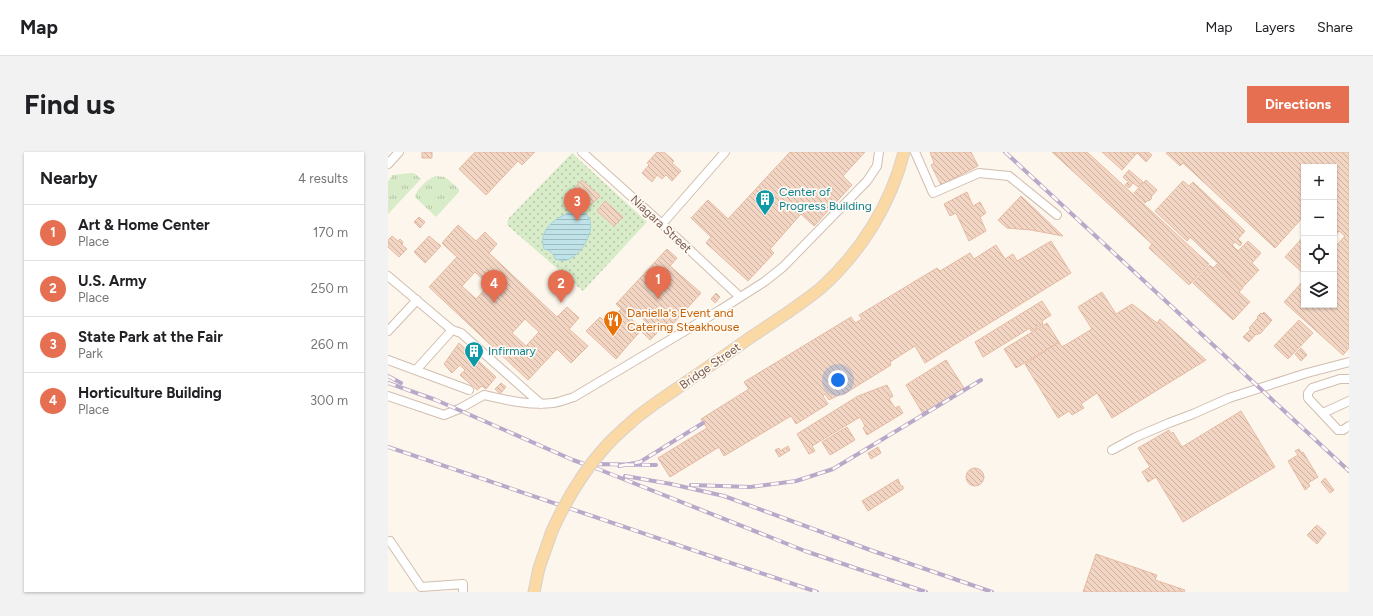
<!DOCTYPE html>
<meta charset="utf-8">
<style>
body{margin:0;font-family:Figtree,sans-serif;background:#f2f2f2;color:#202124}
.controls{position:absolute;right:12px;top:12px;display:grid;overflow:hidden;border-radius:0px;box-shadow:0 1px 3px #0004}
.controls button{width:36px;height:36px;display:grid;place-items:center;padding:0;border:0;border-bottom:1px solid #e0e0e0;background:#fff;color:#202124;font:20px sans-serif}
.you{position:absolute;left:450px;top:228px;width:14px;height:14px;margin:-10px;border:3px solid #fff;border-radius:50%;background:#1a73e8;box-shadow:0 0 0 6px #1a73e833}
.badge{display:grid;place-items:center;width:26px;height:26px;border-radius:50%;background:#e76f51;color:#fff;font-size:13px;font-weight:700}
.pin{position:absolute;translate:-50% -33px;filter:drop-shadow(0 1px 2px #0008)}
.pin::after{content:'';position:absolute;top:21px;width:14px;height:12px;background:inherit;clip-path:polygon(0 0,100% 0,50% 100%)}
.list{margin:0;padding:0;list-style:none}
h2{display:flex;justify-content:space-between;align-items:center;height:52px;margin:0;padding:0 16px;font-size:17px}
h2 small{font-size:13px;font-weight:400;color:#757577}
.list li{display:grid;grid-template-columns:26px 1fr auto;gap:12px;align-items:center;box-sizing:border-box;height:56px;padding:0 16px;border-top:1px solid #e0e0e0}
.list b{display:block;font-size:15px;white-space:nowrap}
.list p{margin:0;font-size:13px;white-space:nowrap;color:#757577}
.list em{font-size:13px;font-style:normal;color:#757577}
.icon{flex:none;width:22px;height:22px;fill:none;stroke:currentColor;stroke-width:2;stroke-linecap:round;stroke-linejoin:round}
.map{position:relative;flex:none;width:961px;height:440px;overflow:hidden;border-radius:0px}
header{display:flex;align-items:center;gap:24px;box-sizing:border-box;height:56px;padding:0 20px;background:#fff;border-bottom:1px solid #e0e0e0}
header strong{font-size:19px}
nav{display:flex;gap:22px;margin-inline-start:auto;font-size:14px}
.intro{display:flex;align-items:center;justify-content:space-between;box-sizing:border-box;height:96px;padding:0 24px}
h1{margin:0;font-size:28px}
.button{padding:10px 18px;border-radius:0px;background:#e76f51;color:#fff;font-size:14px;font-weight:700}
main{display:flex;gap:24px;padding:0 24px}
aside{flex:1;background:#fff;border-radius:0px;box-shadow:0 1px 3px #0004}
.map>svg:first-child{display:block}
</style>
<header>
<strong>Map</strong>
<nav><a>Map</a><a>Layers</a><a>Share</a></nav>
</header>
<div class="intro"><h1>Find us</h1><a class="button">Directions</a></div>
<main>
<aside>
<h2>Nearby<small>4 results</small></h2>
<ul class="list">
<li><span class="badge">1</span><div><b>Art &amp; Home Center</b><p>Place</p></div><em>170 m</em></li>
<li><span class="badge">2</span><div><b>U.S. Army</b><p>Place</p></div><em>250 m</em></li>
<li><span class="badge">3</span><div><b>State Park at the Fair</b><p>Park</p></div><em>260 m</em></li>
<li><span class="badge">4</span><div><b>Horticulture Building</b><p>Place</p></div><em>300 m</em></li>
</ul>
</aside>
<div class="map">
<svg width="961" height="440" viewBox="0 0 961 440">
<defs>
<pattern id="grass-tufts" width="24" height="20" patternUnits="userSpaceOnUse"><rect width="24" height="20" fill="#d8ecc9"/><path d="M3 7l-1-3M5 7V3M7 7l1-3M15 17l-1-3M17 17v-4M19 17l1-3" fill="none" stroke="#b4c2a5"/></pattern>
<pattern id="park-dots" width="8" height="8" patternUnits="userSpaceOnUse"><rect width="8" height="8" fill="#d8ecc9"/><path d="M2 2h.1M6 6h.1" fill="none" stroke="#b4c2a5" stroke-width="1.8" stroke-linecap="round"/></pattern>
<pattern id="water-rules" width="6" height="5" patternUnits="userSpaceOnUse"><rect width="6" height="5" fill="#bfe3e8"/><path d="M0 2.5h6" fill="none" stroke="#a0bbbe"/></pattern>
<pattern id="building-back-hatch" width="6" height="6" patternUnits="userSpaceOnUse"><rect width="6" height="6" fill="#f3d5c3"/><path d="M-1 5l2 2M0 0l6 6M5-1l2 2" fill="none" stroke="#cab0a1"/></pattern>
</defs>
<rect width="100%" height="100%" fill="#fdf6ec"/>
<path fill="url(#grass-tufts)" d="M23 21H26L33 27 0 62V29L5 23Z
M48 24 57 25 71 37V40L48 65 27 45C28 38 40 26 48 24Z"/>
<path fill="url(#park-dots)" d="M184 1 259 70 195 139 119 73 120 67Z"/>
<path fill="url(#water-rules)" stroke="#a5d3da" d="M191 59C216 65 196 103 179 108 175 109 171 108 167 107 165 101 162 98 156 97 149 76 172 61 191 59Z"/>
<path fill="url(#building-back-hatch)" stroke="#e6bba3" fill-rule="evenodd" d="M34 0H44V6H34Z
M87 0H147L134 13 130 9 98 43 71 17Z
M269 0H276L286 9 284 11 293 19 284 29 278 23 274 27 269 23 264 30 254 21 261 13 259 11Z
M402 0H477L455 24 464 33 426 74 413 62 382 97 386 101 360 129 318 91 323 85 303 66 320 48 340 67Z
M542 0H583L590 14 553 33 543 13 546 11Z
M664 0H699L821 112 801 133 761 96 764 92Z
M714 0H760L764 3 758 10 749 1 734 18Z
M780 0H961V196L955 203 896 150 916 128V153H946V96L957 84 951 79 946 85V15H916V64L887 96 795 11 792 14 778 1Z
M741 18 755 30 750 35 745 31 741 36 737 33 742 28 741 27 739 29 735 25Z
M194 28 212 44 203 53 185 38Z
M758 28 769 38 763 45 764 46 761 49 760 48 757 51 746 41Z
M795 29 801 34 805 30 857 79 850 87 854 91 852 94 847 90 844 93 850 99 860 89 873 101 864 111 871 118 855 135 802 85 799 89 767 59Z
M579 40 585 54 592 50 598 61 592 65 598 79 581 89 568 61 562 64 556 52Z
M633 44 675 84 643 78 619 76 610 68Z
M217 49 235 65 226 74 209 59Z
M31 65 37 70 32 76 26 70Z
M70 73 88 89 97 80 109 92 101 101 169 165 179 155 191 166 181 177 200 194 183 211 169 197 140 228 41 135 69 105 54 91ZM87 120 101 133 88 147 74 134ZM137 167 151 180 138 194 124 181Z
M4 84 10 89 12 87 15 90 14 93 19 97 11 105 0 95V88Z
M41 84 53 94 37 111 26 100Z
M916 84V118L914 120 897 105Z
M663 89 683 121 537 211 527 194 502 210 503 213 456 242H453L441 248 437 242 435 244 440 252 408 272 403 264 336 304 331 295 282 325 270 306 319 276 313 267 361 237 356 230 463 165 467 171 474 167 471 163 549 116 552 119 582 101 586 107 608 93 617 107 625 102 629 109Z
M279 97 289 106 282 114 313 141 283 174 279 171 262 188 253 179 260 172 244 157 239 162 228 152Z
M829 112 855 136 851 140 862 150 845 168 805 131 822 113 825 116Z
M714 140 728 162 744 152 769 171 772 167 818 208 724 266 709 241 693 252 696 256 684 263 681 259 670 266 637 212 671 190 674 195 704 177 690 155Z
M328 141 332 145 327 151 323 147Z
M654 149 663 163 654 169 655 172 649 175 648 172 649 176 643 179 642 176 595 205 587 190Z
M233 157 254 177 228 207 198 179 212 165 219 172Z
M876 160 884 168 872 182 871 181 869 183 868 182 861 190 855 185 863 177 861 176 870 166 869 165 873 161 874 162Z
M911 168 925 181 900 207 886 194Z
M659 171 671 190 628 216 616 197Z
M71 191 108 225 98 237 94 234 89 238 72 223 77 218 72 213 64 221 56 212Z
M913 196 919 203 913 209 907 202Z
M558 208 576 236 535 262 518 233Z
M113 231 118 235 112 242 107 237Z
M499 233 505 244 501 247 507 256 511 254 515 261 479 283 475 276 477 274 472 265 424 294 427 299 421 302 409 282 470 244Z
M853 259 887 315 795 370 768 325 760 330 754 320 762 315 750 296 781 278 783 282 785 280 794 295Z
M459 275 467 288 442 303 434 290Z
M400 294 402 298 391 305 387 298 391 296 392 299Z
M490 295 493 301 483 307 480 301Z
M911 297 913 301 915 300 930 325 920 331 922 334 917 338 900 309 910 303 907 299Z
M578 325a9 9 0 1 1 18 0a9 9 0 1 1-18 0Z
M937 326 946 338 942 341 933 330Z
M510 327 513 334H515V337L480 359 474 349Z
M929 373 938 381 929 392 919 383Z
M708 402 769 423 767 428 797 438 796 440H695Z"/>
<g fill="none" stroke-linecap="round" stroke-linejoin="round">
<defs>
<path id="minor" d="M194 0 274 72 352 145
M527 0 545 41 591 21 621 24 669 63
M0 12 11 0
M274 72 337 0
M0 124 64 178 73 181 153 252
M0 179 29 148
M0 208 81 238
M28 218 64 178
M961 227H952L924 236 920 241V246L950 278H955L961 274
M0 244 56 263 71 257 96 243C118 248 142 254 165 251 172 250 179 247 186 245L332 158 376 130 395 115 479 29 489 14 491 0
M935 261 961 249
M724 298 748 285 781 271 805 262 841 246 919 221 961 210
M0 390 2 389 33 435 75 432V440"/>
<path id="major" d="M249 265 265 253C298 230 331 208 363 185 387 169 411 154 433 136 473 100 503 52 516 0
M146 440 151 416 164 379"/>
</defs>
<use href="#minor" stroke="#d1beb0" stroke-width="10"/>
<use href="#major" stroke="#dad1cd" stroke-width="13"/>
<use href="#minor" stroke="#fff" stroke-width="8"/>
<use href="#major" stroke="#fbd9a5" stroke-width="11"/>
<defs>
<path id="rail" d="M617 0 961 319
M0 224 13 231
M0 231 48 248 185 308 210 317 417 399 538 440
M0 295 429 440
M206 312 268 313
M231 314 252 310 315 271
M237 324 283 332 336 344 485 399 604 440
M303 333 362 335 408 329 445 317 593 228"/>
</defs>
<use href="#rail" stroke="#b9a8c9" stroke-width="4"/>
<use href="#rail" stroke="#fffaf3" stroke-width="2.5" stroke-dasharray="8" stroke-linecap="butt"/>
<defs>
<path id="major-bridge" d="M164 379C178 348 196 318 219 293 228 283 239 274 249 265"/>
</defs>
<use href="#major-bridge" stroke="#dad1cd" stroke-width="13" stroke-linecap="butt"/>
<use href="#major-bridge" stroke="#fbd9a5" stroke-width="11"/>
</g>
<defs>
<symbol id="building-pin" viewBox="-11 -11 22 30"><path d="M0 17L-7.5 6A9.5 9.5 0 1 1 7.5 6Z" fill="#0f9aa8" stroke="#fffaf3"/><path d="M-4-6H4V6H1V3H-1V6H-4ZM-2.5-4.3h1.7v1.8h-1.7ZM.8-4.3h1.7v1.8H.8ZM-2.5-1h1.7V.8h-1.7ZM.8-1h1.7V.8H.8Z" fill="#fff"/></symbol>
<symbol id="restaurant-pin" viewBox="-11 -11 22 30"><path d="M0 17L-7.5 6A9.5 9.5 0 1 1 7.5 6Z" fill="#e8710a" stroke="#fffaf3"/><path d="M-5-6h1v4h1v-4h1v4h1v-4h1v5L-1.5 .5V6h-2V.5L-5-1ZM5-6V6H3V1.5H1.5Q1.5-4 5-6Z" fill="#fff"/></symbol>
</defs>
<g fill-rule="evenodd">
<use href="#building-pin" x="366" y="36" width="22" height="30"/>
<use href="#restaurant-pin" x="214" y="157" width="22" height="30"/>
<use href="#building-pin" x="75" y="188" width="22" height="30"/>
</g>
<g text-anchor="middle" stroke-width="3.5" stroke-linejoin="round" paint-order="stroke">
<g font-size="12" fill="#0d838f" stroke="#fffaf3" text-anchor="start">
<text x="391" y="44">Center of<tspan x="391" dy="14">Progress Building</tspan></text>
<text x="100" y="203">Infirmary</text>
</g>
<g font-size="12" fill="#7a5c4d" stroke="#fffaf3">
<text transform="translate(273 72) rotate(43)" y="4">Niagara Street</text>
<text transform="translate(322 214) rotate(-35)" y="4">Bridge Street</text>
</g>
<g font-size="12" fill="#c56008" stroke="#fffaf3" text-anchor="start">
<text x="239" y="165">Daniella's Event and<tspan x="239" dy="14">Catering Steakhouse</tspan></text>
</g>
</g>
</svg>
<div class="controls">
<button>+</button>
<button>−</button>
<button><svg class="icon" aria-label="locate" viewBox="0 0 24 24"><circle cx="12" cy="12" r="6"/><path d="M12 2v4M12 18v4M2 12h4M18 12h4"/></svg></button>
<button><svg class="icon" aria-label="layers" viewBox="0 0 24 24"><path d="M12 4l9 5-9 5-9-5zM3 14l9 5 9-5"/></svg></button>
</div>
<div class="you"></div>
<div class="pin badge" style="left:270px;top:147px">1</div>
<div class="pin badge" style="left:173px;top:151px">2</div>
<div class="pin badge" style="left:189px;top:69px">3</div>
<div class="pin badge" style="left:106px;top:151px">4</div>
</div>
</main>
